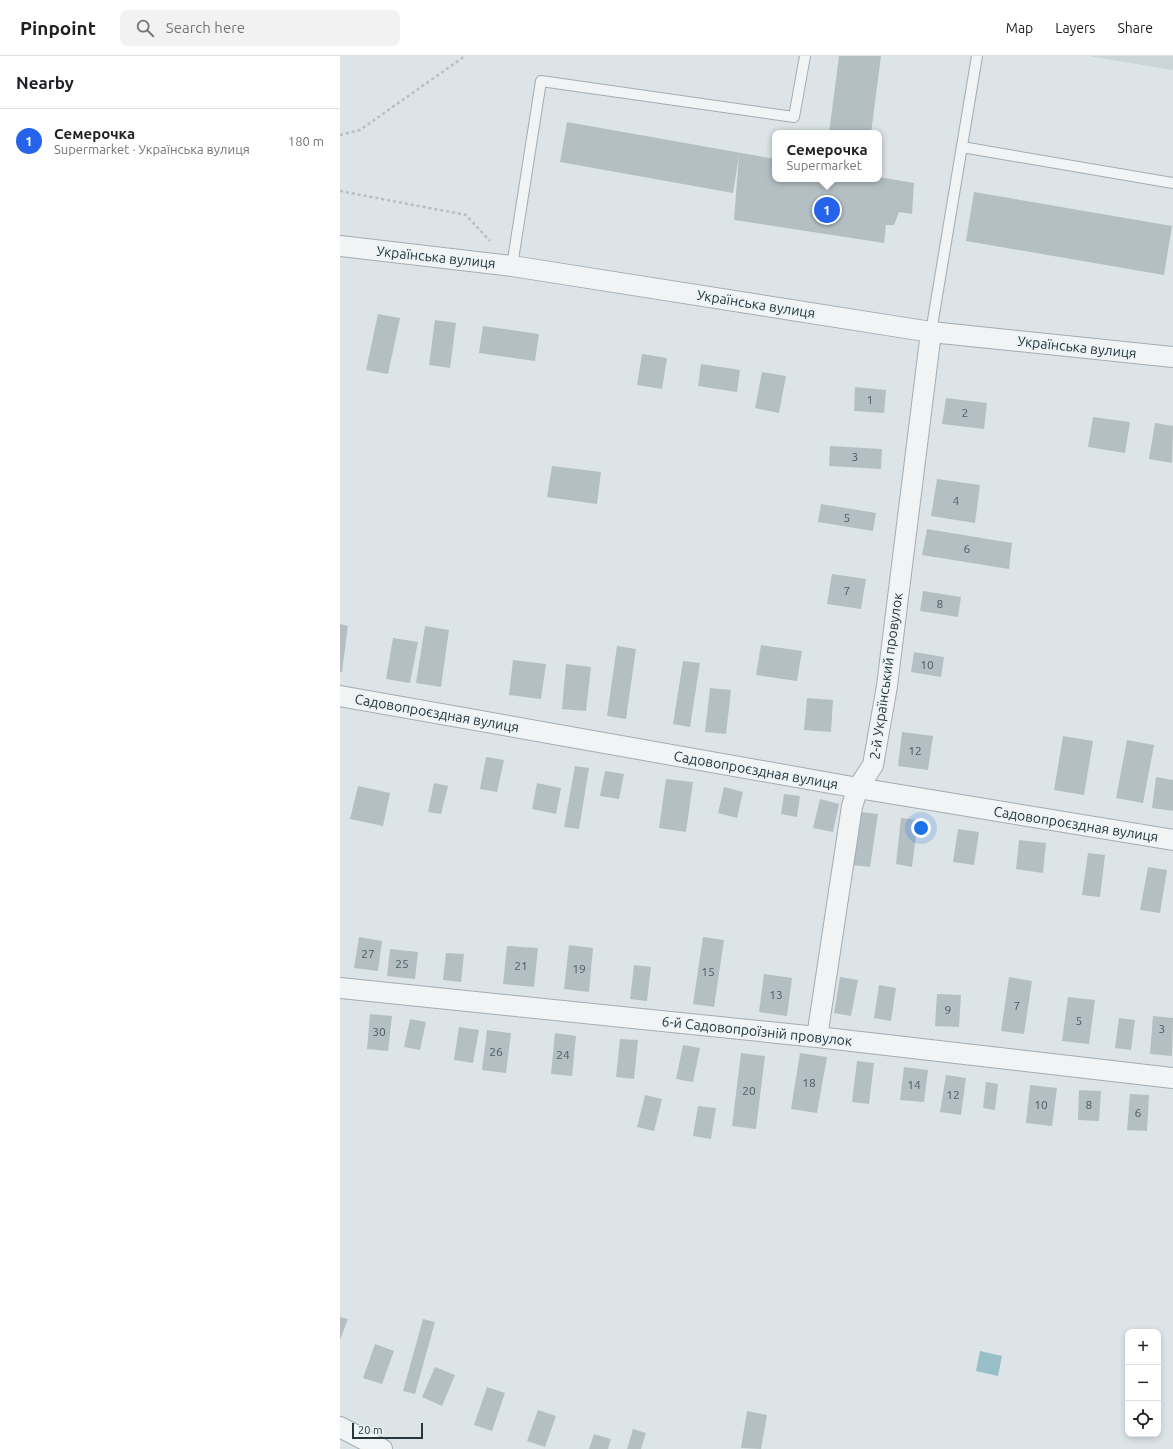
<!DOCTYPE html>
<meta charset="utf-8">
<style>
body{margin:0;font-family:Ubuntu,sans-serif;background:#f2f2f2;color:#202124}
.controls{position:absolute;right:12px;bottom:12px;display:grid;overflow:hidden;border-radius:8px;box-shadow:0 2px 6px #0003}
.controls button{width:36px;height:36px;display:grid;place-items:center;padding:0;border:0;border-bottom:1px solid #e0e0e0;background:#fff;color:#202124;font:20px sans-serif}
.scale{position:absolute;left:12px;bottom:10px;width:71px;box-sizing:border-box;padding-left:4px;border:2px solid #27363e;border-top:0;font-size:11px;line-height:14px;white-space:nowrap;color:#27363e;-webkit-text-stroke:3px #ecf3f5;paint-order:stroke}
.you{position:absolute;left:581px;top:772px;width:14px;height:14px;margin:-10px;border:3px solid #fff;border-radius:50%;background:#1a73e8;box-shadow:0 0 0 6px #1a73e833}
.badge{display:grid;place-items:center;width:26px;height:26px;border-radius:50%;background:#2563eb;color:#fff;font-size:13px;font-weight:700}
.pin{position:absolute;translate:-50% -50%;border:2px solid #fff;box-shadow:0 1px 4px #0006}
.popup{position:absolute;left:432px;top:74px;width:110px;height:52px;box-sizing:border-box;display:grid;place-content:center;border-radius:8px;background:#fff;filter:drop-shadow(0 1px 3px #0005);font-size:13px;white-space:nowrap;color:#757577}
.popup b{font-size:15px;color:#202124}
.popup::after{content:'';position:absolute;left:50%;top:100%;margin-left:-8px;border:8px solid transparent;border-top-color:#fff}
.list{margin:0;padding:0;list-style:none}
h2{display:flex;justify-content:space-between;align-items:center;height:52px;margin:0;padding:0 16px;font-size:17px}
h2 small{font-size:13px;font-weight:400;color:#757577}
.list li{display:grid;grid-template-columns:26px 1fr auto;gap:12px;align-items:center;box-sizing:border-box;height:64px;padding:0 16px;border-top:1px solid #e0e0e0}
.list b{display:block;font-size:15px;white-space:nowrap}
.list p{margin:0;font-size:13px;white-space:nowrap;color:#757577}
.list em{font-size:13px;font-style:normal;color:#757577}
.icon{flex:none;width:22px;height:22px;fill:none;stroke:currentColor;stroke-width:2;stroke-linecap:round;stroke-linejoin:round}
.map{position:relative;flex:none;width:833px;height:1393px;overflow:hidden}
header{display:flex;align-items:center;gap:24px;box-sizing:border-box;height:56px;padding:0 20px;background:#fff;border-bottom:1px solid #e0e0e0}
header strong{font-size:19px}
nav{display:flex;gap:22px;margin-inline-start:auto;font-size:14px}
.search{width:280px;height:36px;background:#f2f2f2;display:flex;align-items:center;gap:10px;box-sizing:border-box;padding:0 14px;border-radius:8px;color:#757577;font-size:15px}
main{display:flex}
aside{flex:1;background:#fff}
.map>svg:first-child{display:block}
</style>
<header>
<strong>Pinpoint</strong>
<div class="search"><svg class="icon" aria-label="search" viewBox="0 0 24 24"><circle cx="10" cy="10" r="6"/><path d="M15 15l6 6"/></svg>Search here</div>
<nav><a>Map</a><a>Layers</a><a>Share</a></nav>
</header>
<main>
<aside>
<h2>Nearby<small></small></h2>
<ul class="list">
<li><span class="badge">1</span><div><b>Семерочка</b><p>Supermarket · Українська вулиця</p></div><em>180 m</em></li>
</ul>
</aside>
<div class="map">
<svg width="833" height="1393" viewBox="0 0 833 1393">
<rect width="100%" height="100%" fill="#dde4e7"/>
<path fill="#cbd4d9" d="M749 0H833V14Z"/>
<path fill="#98bec8" d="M640 1295 662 1300 658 1320 636 1315Z"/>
<path fill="#b4bfc4" d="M499 0H541L531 77H489Z
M227 66 435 103V123H539V121L574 127 572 158 559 156 554 169H546L544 187 394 164 399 99 393 137 220 106Z
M634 136 832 170 824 219 626 185Z
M38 258 60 262 48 318 26 314Z
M95 264 116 267 110 312 89 309Z
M143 270 199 278 195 305 139 297Z
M302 298 327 302 322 333 297 329Z
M361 308 400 314 397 336 358 330Z
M422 316 446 320 439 357 415 352Z
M515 331 546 334 544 357 514 355Z
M606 342 647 347 644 373 602 368Z
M753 361 790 366 785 397 748 391Z
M815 367 833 370 832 407 809 403Z
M490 390 542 393 541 413 489 410Z
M212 410 261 416 257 448 207 441Z
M597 423 640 429 635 467 591 460Z
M481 448 536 457 533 475 478 466Z
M587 473 672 487 669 513 582 499Z
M492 518 526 523 521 553 487 548Z
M583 535 621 541 618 561 580 555Z
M0 568 8 570 2 616H0Z
M85 570 109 574 101 631 76 627Z
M53 582 78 586 70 627 46 623Z
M421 589 462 595 457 625 416 619Z
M277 590 296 593 286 663 267 660Z
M574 596 604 601 601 621 571 616Z
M173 604 206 608 201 643 169 639Z
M343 605 360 607 350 671 333 668Z
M226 608 251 611 246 655 222 653Z
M370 632 391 634 386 678 365 676Z
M467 642 493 644 491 676 464 674Z
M562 676 593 680 588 714 558 710Z
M723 680 753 685 744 739 714 734Z
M787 684 814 689 803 747 776 742Z
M146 701 164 704 157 736 140 733Z
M235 710 249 712 239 773 224 771Z
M265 715 284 718 279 743 260 740Z
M816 721 833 724V755L812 752Z
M326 723 353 726 346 776 319 772Z
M94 727 108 730 101 758 88 756Z
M197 727 221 732 216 758 192 753Z
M18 730 50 737 43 770 10 763Z
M384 731 403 736 397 762 378 757Z
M444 738 460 740 457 761 441 758Z
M480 743 499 748 493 776 473 772Z
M521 756 538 758 530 811 513 809Z
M561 762 578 764 572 811 556 808Z
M618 773 639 776 634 809 613 806Z
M679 784 706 787 703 817 676 813Z
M748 797 765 799 760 841 742 839Z
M808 811 827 814 820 857 800 854Z
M19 881 42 885 38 915 14 912Z
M363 881 384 884 374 951 353 948Z
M229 889 253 892 249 936 224 933Z
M167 890 198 892 194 931 163 928Z
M50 893 78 896 75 923 47 920Z
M106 897 124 898 121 926 103 924Z
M294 909 311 911 307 945 290 943Z
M424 918 452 922 447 960 419 956Z
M500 921 518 924 511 960 494 957Z
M669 921 692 925 684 978 661 975Z
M539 929 556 932 551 965 534 962Z
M597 938 621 939 619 971 595 970Z
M728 941 755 944 749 988 722 985Z
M30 958 52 960 48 995 27 993Z
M813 960 833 962 832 1000 810 998Z
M779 962 795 964 791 994 775 992Z
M70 963 86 966 80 994 64 991Z
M119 971 139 974 133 1007 114 1004Z
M147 974 171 977 166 1017 142 1014Z
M215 977 236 980 232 1020 211 1018Z
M280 983 298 984 294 1023 276 1021Z
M343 989 360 992 353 1026 336 1023Z
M401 997 425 1000 416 1073 392 1070Z
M460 997 487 1001 477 1057 451 1053Z
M517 1005 534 1007 529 1048 512 1046Z
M564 1011 588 1014 584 1046 560 1044Z
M606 1019 626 1022 621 1059 600 1056Z
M646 1026 658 1028 655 1054 643 1052Z
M690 1029 717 1032 712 1070 686 1067Z
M739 1034 761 1035 759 1065 738 1064Z
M790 1038 809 1039 807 1075 787 1074Z
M305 1039 322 1043 314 1075 297 1071Z
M358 1050 376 1052 371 1083 353 1080Z
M0 1261 8 1263 0 1284Z
M83 1263 95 1266 75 1338 63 1335Z
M35 1288 54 1295 42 1328 23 1322Z
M95 1311 115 1319 102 1350 82 1341Z
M147 1331 165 1337 152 1375 134 1369Z
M198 1354 216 1360 205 1391 187 1385Z
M407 1355 427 1359 421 1393 401 1392Z
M293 1373 306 1377 301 1393H287Z
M254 1378 271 1383 268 1393H249Z"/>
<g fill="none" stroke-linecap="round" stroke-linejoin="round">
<defs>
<path id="lane" d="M622 91 833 127
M172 210 201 25 454 61 465 0
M591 276 637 0"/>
<path id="street" d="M0 190 172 210 591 276 833 301
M0 640 518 732 833 784
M0 932 477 981 833 1022
M477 981 512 750 518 732 533 709 547 630 591 276
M0 1371 42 1393"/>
</defs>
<use href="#lane" stroke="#a3acb1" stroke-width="12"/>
<use href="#street" stroke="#a3acb1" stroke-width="22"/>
<path stroke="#b8bfc2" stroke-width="2.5" stroke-dasharray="3 3" stroke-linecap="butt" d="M0 79 20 74 125 0
M0 135 126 159 150 185"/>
<use href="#lane" stroke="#f0f4f5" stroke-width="10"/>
<use href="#street" stroke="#f0f4f5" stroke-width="20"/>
</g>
<g text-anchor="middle" stroke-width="3" stroke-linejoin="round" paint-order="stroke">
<g font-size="12" fill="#4a5860">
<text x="530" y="348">1</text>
<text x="625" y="361">2</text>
<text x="515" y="405">3</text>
<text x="616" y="449">4</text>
<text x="507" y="466">5</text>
<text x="627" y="497">6</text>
<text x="507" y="539">7</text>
<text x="600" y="552">8</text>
<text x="587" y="613">10</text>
<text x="575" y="699">12</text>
<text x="28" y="902">27</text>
<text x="62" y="912">25</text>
<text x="181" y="914">21</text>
<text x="239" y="917">19</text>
<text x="368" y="920">15</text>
<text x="436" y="943">13</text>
<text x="677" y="954">7</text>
<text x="608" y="958">9</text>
<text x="739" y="969">5</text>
<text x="822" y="977">3</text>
<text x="39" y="980">30</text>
<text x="156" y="1000">26</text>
<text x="223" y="1003">24</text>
<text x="469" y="1031">18</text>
<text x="574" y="1033">14</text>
<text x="409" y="1039">20</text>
<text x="613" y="1043">12</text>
<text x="701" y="1053">10</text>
<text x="749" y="1053">8</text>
<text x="798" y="1061">6</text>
</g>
<g font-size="14" fill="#27363e" stroke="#ecf3f5">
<text transform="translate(96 201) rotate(6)" y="5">Українська вулиця</text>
<text transform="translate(416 248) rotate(9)" y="5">Українська вулиця</text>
<text transform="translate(737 291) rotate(6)" y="5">Українська вулиця</text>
<text transform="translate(546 620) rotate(-82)" y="5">2-й Український провулок</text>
<text transform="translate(97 657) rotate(10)" y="5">Садовопроєздная вулиця</text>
<text transform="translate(416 714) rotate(10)" y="5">Садовопроєздная вулиця</text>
<text transform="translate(736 768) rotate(9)" y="5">Садовопроєздная вулиця</text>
<text transform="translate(417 975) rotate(6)" y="5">6-й Садовопроїзній провулок</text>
</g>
</g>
</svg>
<div class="controls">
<button>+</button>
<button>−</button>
<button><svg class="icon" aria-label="locate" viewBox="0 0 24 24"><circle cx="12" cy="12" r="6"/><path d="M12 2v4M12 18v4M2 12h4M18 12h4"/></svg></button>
</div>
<div class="scale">20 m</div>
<div class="you"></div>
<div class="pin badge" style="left:487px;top:154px">1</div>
<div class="popup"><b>Семерочка</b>Supermarket</div>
</div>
</main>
